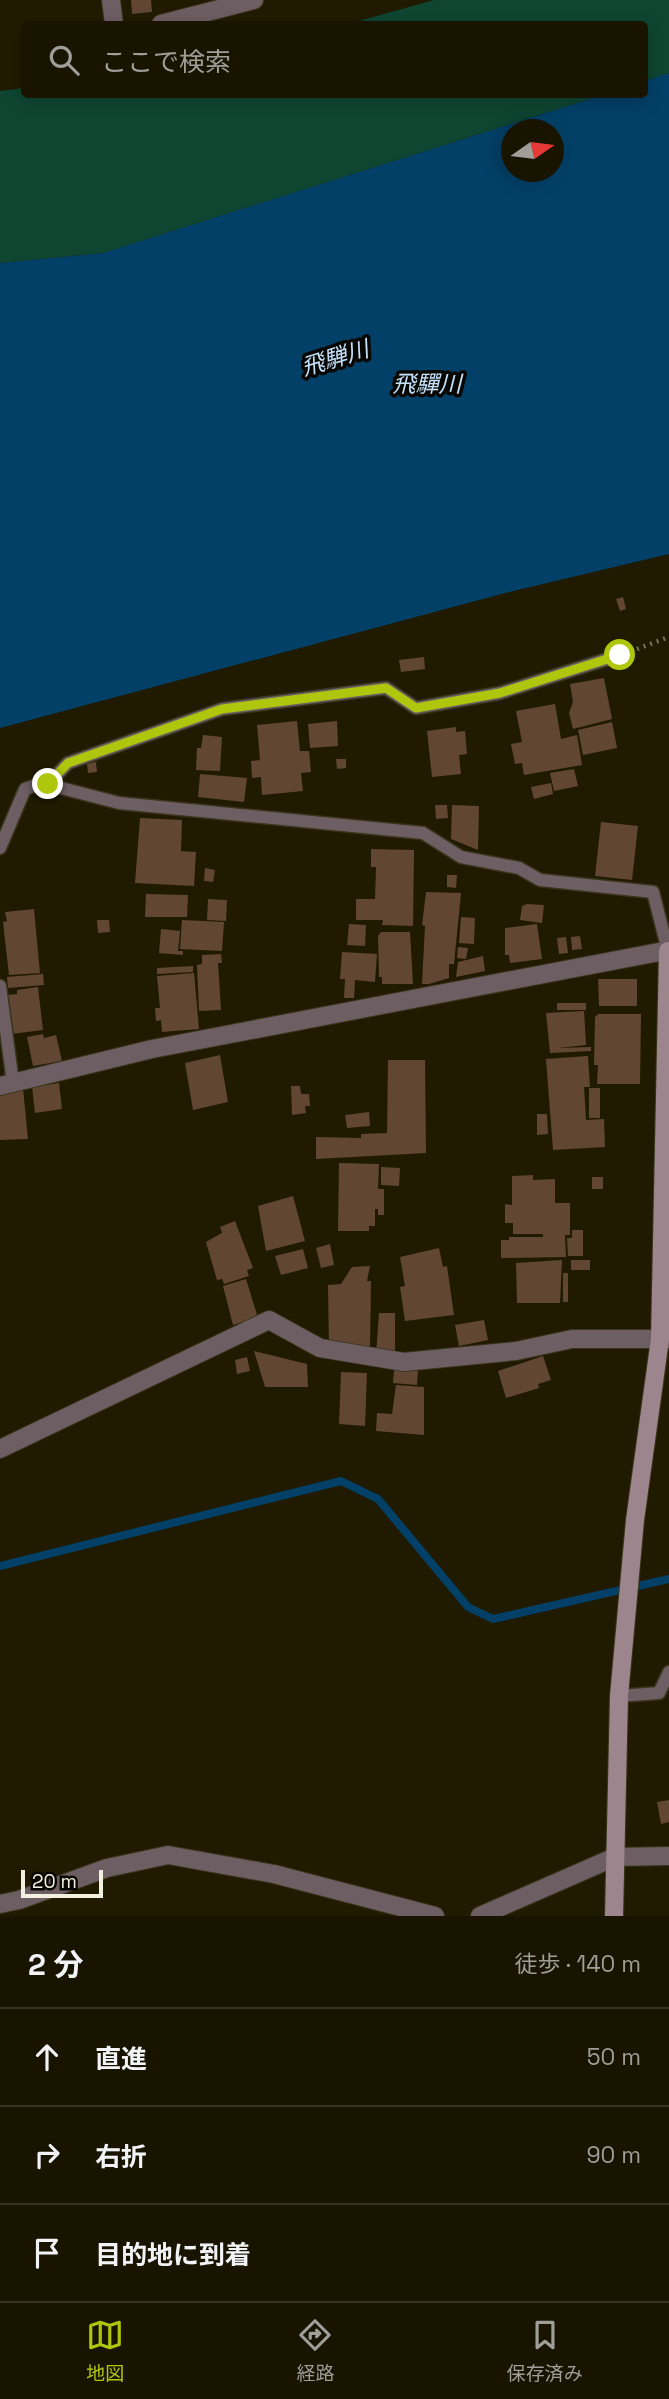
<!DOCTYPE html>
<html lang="ja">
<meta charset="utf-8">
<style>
body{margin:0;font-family:"Space Grotesk","Noto Sans JP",sans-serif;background:#211d0a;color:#f1f3f6}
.compass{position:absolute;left:501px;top:119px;width:63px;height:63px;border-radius:50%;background:#181400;box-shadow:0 4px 18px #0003;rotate:76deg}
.scale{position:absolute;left:21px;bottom:18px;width:82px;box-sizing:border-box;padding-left:7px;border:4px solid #f2f0de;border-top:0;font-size:19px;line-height:24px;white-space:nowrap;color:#f2f0de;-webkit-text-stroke:5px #080600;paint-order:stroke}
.stop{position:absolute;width:21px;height:21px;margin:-16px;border:5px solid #aec60c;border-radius:50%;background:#fff}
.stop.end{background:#aec60c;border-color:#fff;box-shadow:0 2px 7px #0008}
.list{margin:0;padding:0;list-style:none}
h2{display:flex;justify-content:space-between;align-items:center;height:91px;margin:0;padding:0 28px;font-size:30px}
h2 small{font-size:23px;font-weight:400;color:#9f9e99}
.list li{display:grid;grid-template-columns:46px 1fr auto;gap:21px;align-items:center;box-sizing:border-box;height:98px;padding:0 28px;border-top:2px solid #363322}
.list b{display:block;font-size:26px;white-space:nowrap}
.list em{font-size:23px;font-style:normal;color:#9f9e99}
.icon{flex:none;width:38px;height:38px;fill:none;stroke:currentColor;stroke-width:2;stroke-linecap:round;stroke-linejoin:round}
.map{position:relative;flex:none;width:669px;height:1916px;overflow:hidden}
.search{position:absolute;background:#181400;box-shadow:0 4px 18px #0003;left:21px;right:21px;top:21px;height:77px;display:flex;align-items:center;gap:18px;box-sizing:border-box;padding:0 24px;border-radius:7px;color:#9f9e99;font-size:26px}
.sheet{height:385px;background:#181400}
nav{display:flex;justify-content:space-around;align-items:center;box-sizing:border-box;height:98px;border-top:2px solid #363322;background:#181400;font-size:19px;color:#9f9e99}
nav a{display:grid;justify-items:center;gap:4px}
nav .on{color:#aec60c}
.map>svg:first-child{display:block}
</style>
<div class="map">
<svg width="669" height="1916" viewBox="0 0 669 1916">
<rect width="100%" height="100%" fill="#201b00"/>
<path fill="#0e4632" d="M434 0H669V73L645 81 644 24H348Z
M24 88V94L602 95 103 253 0 263V91Z"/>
<path fill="#034067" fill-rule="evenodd" d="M669 73V554L509 592 0 728V263L103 253 602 95 644 94 645 81ZM512 130H554V172H512Z"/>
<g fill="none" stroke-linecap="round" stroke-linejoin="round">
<path stroke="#034067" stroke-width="8" d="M0 1566 341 1481 378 1499 468 1607 493 1619 669 1579"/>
</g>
<path fill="#614634" d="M131 0H151L152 12 132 14Z
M623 597 626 609 620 611 616 599Z
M424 657 425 669 401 672 399 660Z
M604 678 612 719 573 729 569 713 573 702 570 684Z
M555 704 561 739 577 735 582 765 524 775 522 763 515 764 511 744 522 742 516 711Z
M297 721 300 751H309L311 772 301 773 303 791 262 795 261 777 252 778 251 761 260 760 257 725Z
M337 721 338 746 310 748 308 724Z
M612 722 617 748 583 755 578 730Z
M456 727V732L465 731 467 754 459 755 461 774 432 777 427 731Z
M203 735 222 737 220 771 196 770 197 748H201Z
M336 759H346V768L337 769Z
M96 762 97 772 88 773 87 763Z
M574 769 578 786 554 791 550 773Z
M200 774 247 778 244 802 198 797Z
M551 783 553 794 534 799 531 787Z
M435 805H447L448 818 436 819Z
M452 805 479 806 478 850 451 839Z
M140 818 182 820 181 851 196 852 194 886 135 883Z
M601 822 638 826 632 880 595 876Z
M371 849 414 850 413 926 382 925 383 920H356V899H375L376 867H371Z
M205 868 215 870 213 882 204 881Z
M447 875H457L456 888 447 887Z
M426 892 461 893 454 964H449V978L429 984H422L425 926 422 925Z
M146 894 188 895 187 917H145Z
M208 899 227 900 226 921 207 920Z
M527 904 544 905 542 923 520 920 522 906Z
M34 909 40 973 9 975 3 922 7 921 5 912Z
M461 917 475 918 474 944 459 943Z
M97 920H109L110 932 98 933Z
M182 920 224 922 222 951 180 949Z
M349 924 366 925 365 946 347 945Z
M537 924 542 959 510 963 509 955H505V928Z
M161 929 180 931 178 951H183V955L159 953Z
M381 932H410L413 984H382V977H379L378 936Z
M580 936 582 949 572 950 571 937Z
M566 937 568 953 559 954 557 938Z
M458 947 468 948 466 959 457 958Z
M342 952 377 954 375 982 355 980 354 998H344L345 979H340Z
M221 954 222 963H218L221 1010 199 1011 197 965 202 964V955Z
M483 956 485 971 456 977 458 962Z
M193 966V972L157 974V968Z
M194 973 199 1029 162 1032 161 1020 156 1021 155 1008H160L157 976Z
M43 974 44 985 8 988 7 977Z
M598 979H637V1006H599Z
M38 987 43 1030 11 1034 7 995 17 994V990Z
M557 1003H586V1010H557Z
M584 1011 586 1045 558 1048 591 1047V1051L550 1053 546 1013Z
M598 1014H641L640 1084H597L598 1065H594L595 1017Z
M43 1034 44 1038 56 1035 62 1061 33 1066 27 1037Z
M220 1055 228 1102 193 1110 185 1063Z
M588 1056 590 1087H584L586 1120 604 1119 605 1147 553 1150 546 1059Z
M388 1060H425L426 1153 316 1159V1137L361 1138V1134L387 1133Z
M59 1083 62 1109 35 1113 32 1087Z
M291 1086H300L301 1094H309L310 1106H305L306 1113 292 1115Z
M23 1088 28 1139 0 1140V1091Z
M589 1088H600V1118H589Z
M369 1112 370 1126 347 1128 345 1115Z
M537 1114H547L548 1134 537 1135Z
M339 1163 379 1164 378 1189H384V1215H378V1209H375V1226H369V1231H338Z
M381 1167 400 1168 399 1186 381 1185Z
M533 1175V1180L555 1179V1203H570V1235H565L566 1257 501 1258V1240H509V1237H543V1234H513V1223H505V1204L512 1205V1176Z
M592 1177H603V1189H592Z
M293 1196 305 1241 266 1251 258 1206Z
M235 1221 253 1268 247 1270 249 1276 224 1284 222 1279 217 1280 206 1242 222 1233 220 1227Z
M572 1230H583V1256H568L567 1238H572Z
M330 1244 334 1265 321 1268 316 1248Z
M439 1248 443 1267 447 1266 454 1315 405 1321 400 1287 405 1286 400 1257Z
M303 1249 308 1268 281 1275 275 1256Z
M562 1260 560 1303H517L516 1263Z
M571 1260H590V1270H571Z
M370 1266 367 1281H371L370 1349H329L328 1285 341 1284 352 1267Z
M563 1273H568V1302H563Z
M246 1279 258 1318 233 1325 223 1286Z
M379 1313H395V1355H376Z
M484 1320 488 1340 459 1346 455 1325Z
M254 1351 307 1364 308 1387H265Z
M543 1356 551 1380 538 1384 539 1388 506 1398 498 1371Z
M247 1357 250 1371 237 1374 235 1360Z
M394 1370 418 1371 417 1385 393 1383Z
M341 1372 367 1373 365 1426 339 1424Z
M396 1385 424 1387V1435L376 1431 377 1413 392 1414Z
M669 1800V1822L661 1824 657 1802Z"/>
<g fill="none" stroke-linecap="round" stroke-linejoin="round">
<defs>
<path id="lane" d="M48 784 68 763 222 709 386 688 416 708 500 693 620 655
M0 848 25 789 42 783 119 803 423 833 461 857 519 868 540 880 653 892 668 951
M0 986 13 1083
M619 1696 659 1693 669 1672"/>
<path id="street" d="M111 0 114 24
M161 24 254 0
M0 1086 152 1049 669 950
M0 1449 269 1320 320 1348 404 1362 516 1351 572 1339H669
M0 1904 19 1900 107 1868 168 1855 274 1874 435 1916
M480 1916 615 1857 669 1856"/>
<path id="secondary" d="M614 1916 619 1696 635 1520 660 1339 668 951"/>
</defs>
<use href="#lane" stroke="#39351b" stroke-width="15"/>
<use href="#street" stroke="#39351b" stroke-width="20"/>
<use href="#secondary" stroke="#39351b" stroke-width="20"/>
<path stroke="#75715a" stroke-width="4.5" stroke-dasharray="2 5" stroke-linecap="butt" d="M637 649 669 637"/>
<use href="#lane" stroke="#6d5e63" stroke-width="12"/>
<use href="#street" stroke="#6d5e63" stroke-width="18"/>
<use href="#secondary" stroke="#9d858d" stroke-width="18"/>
</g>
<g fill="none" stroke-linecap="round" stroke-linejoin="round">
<path stroke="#aec60c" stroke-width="9" d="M48 784 68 763 222 709 386 688 416 708 500 693 620 655"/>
</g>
<g text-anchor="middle" stroke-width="7" stroke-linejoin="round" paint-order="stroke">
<g font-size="23" font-style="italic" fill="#c4e1fb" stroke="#080600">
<text transform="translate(335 358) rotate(-17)" y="8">飛騨川</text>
<text x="427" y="392">飛驒川</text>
</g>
</g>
</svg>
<svg class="compass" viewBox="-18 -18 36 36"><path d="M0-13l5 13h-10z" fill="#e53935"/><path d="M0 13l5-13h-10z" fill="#9f9e99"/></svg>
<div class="scale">20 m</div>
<div class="stop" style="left:620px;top:655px"></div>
<div class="stop end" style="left:48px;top:784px"></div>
<div class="search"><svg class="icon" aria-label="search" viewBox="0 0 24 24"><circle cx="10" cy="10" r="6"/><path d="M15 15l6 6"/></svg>ここで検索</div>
</div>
<section class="sheet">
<h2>2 分<small>徒歩 · 140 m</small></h2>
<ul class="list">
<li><svg class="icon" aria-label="ahead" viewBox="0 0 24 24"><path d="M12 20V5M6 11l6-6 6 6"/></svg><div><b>直進</b></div><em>50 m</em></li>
<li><svg class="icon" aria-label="right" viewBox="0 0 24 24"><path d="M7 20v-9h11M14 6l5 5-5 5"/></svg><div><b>右折</b></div><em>90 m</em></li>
<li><svg class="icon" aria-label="arrive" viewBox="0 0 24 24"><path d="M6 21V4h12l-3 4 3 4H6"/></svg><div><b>目的地に到着</b></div></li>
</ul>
</section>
<nav>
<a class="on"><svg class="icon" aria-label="map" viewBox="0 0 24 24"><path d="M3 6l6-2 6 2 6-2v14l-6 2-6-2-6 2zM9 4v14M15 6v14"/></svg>地図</a>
<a><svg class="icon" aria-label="directions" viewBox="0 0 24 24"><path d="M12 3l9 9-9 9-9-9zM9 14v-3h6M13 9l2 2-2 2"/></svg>経路</a>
<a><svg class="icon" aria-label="saved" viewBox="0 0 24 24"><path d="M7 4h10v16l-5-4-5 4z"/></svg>保存済み</a>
</nav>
